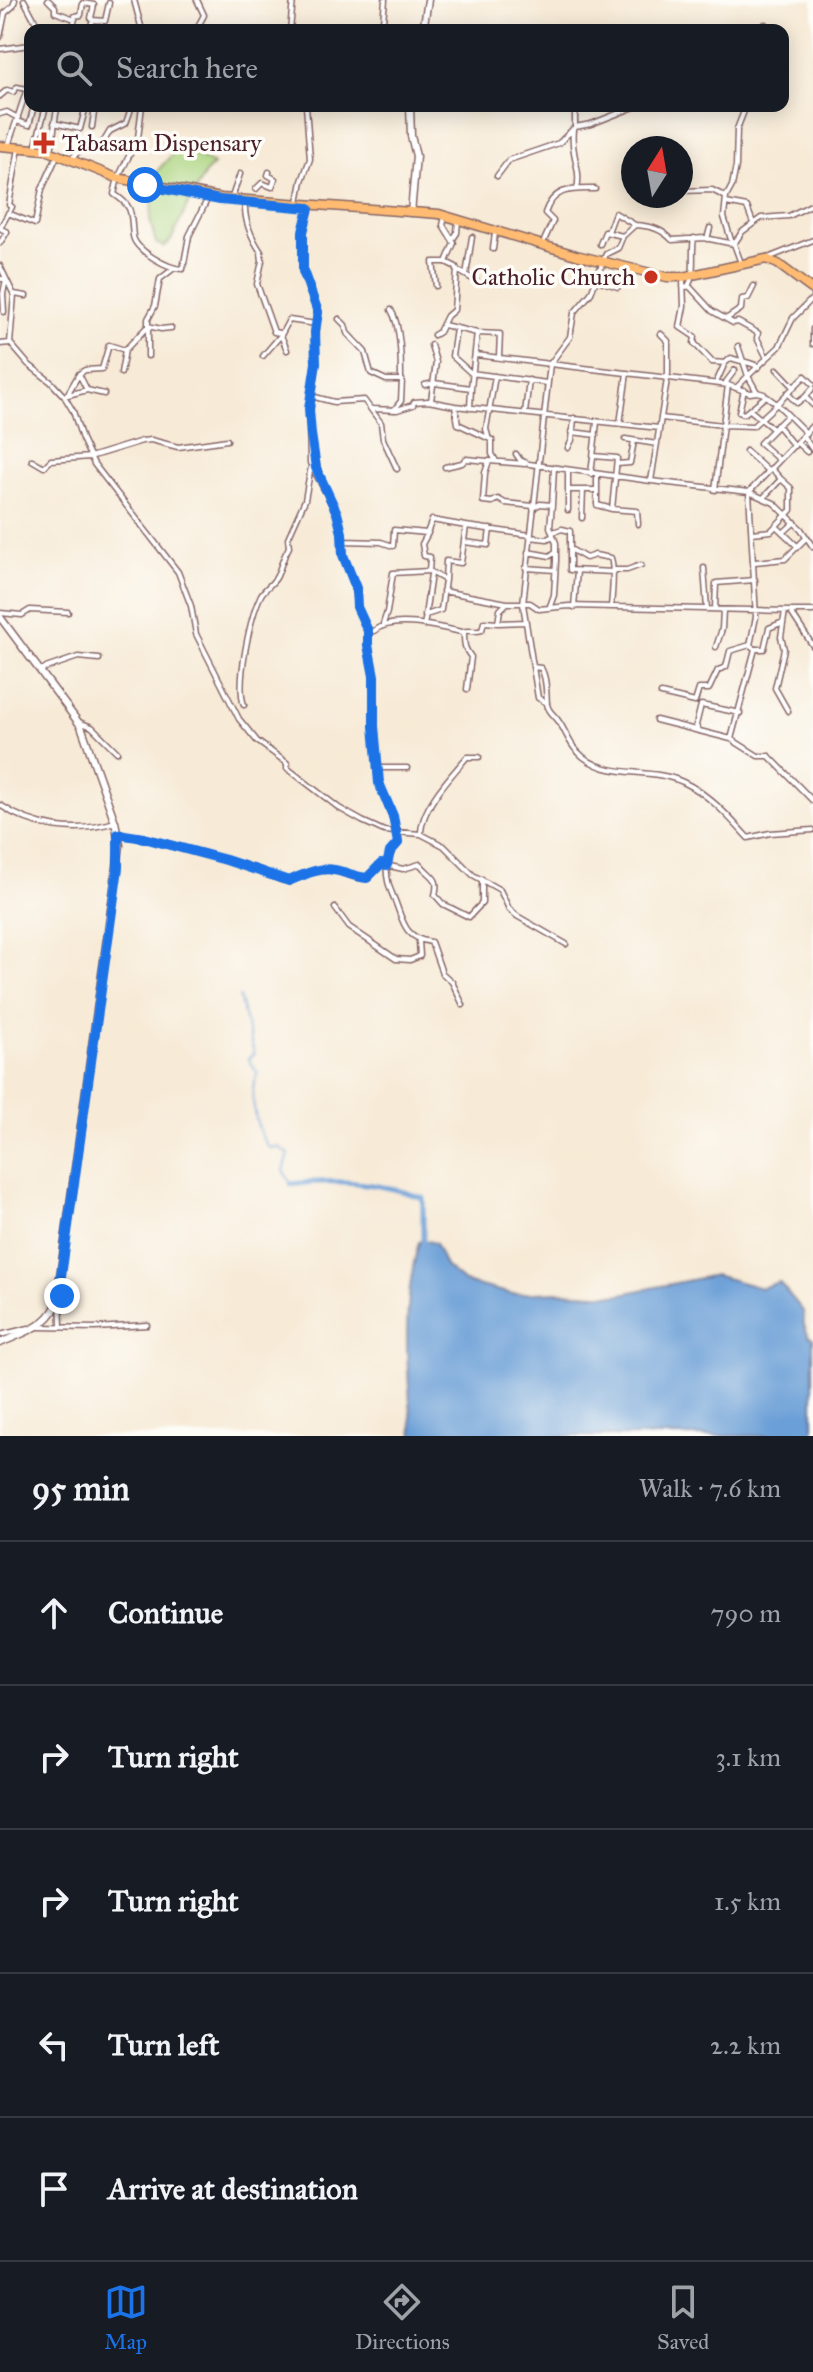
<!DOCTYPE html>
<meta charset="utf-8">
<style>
body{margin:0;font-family:"IM FELL Great Primer",serif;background:#20242c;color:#f1f3f6}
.compass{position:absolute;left:621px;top:136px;width:72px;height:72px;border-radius:50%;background:#171b24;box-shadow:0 4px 20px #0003;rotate:11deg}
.stop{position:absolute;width:24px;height:24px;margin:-18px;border:6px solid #1a73e8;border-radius:50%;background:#fff}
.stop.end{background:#1a73e8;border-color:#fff;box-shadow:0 2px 8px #0008}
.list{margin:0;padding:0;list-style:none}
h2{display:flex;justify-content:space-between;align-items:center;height:104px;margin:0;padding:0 32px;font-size:34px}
h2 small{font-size:26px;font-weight:400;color:#9ea1a6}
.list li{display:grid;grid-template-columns:52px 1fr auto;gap:24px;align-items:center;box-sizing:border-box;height:144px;padding:0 32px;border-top:2px solid #363941}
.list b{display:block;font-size:30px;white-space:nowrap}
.list em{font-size:26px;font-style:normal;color:#9ea1a6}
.icon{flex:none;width:44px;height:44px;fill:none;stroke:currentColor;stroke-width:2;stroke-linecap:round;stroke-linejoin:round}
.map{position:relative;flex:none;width:813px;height:1436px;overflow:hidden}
.search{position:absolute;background:#171b24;box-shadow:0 4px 20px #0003;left:24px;right:24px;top:24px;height:88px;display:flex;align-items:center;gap:20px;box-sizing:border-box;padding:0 28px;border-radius:16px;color:#9ea1a6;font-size:30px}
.sheet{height:824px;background:#171b24}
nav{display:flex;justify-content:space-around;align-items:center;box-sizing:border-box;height:112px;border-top:2px solid #363941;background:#171b24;font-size:22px;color:#9ea1a6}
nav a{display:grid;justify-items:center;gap:4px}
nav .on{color:#1a73e8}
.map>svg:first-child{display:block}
</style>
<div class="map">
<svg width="813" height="1436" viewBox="0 0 813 1436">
<rect width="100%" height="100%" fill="#fdfcf7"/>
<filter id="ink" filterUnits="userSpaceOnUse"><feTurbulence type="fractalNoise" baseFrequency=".0125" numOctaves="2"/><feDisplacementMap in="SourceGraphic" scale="16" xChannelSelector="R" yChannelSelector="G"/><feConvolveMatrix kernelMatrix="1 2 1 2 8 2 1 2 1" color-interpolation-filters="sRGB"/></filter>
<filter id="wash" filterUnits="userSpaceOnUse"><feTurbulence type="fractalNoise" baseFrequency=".006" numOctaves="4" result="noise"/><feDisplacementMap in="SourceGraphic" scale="32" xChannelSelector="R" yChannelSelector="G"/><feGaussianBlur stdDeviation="1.8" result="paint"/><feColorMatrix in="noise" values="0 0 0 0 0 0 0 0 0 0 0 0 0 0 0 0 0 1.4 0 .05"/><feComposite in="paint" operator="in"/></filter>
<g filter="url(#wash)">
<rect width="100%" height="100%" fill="#f7ead6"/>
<path fill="#abd47f" stroke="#7a7a55" stroke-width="2" d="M177 145 213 165 205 173 194 193 152 184C156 165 171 162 177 145Z
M151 187 192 196 171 240 164 247 156 243 150 220 153 196Z"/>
<path fill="#6b9fd7" stroke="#5a5f81" stroke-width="2" d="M423 1240 435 1243 445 1266 464 1282 512 1294 559 1292 617 1295 715 1275 761 1288 779 1282 803 1311 804 1325 809 1337 813 1338V1436H413C407 1372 401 1305 419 1242Z"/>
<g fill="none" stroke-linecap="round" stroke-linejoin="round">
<path stroke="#6b9fd7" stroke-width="2" d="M239 997 254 1053 248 1059 258 1073C247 1090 256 1134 270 1148L278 1147 289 1154 284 1171 291 1184"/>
<path stroke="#6b9fd7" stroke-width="5" d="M291 1184C338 1179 379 1182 423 1198V1240"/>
</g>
</g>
<g filter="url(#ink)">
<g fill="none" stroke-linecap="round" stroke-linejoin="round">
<defs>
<path id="minor" d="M24 0 40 30
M48 0 55 7V12L75 19
M134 0 142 30
M385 0 383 21 395 30
M93 20 105 21 109 3
M73 30 75 16 81 15 83 3 94 5 91 18 93 20 89 30
M196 30 204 15 197 0
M290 30 293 0
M765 30V24
M0 37 5 13 13 6 15 0
M0 49 30 45
M0 96 7 90 13 92 17 87 27 89
M142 106 138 138 118 178 114 194C135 208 130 213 133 236 135 250 168 269 183 269L189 236 208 198
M746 106 737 129 736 166 732 186 726 197 724 217 732 243 734 244 742 232 761 218 789 216 813 204
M0 114 7 112 18 118
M17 121 29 125 34 106
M54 123 80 129 86 106
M92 127 95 106
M575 127V106
M573 130C570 155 582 168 577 189
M8 146 27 89H30
M35 148 46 106
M51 150C55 136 53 121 58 106
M71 159 82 148 94 150 104 141 110 131 126 123 132 106
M497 176 509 160 559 143 575 127 591 124 637 106
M256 189 262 183 272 187 275 179 268 175 269 172
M681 191 712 190 726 197
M232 197 240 174
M660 198V196
M298 202 302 181 310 159 306 106
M245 203C244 221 251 237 261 252L262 261 257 284 274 332 280 333 287 350
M726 203 747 207 753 223
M310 206 303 232V271L318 312 315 332 316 363 309 415 310 463 337 513 342 533 343 555 356 588 357 607 368 631V645L374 676V726L379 783 391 812 399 839 398 843C383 858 385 878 393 896 403 918 402 938 431 942L442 973 452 982 463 1005
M8 213 35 224 42 189 57 156
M608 232 615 213 635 225
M453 239 457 233 458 220
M707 239 710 228
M0 243 7 232 0 228 12 207 9 205 19 148
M543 243 553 221 545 213C554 187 572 189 595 189
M600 244 605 232 623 236
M493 249 495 233
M768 258 813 240
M603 261 606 254 618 248 623 236 635 225C651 226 662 229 672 240L705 238 734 244 741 263
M0 266 14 295 10 343 28 364 51 382 64 396 73 411 82 439 94 464 178 572 191 606 196 634 239 719 257 741 287 763V768L339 808 362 821 384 831 421 834 444 846 473 875 500 890 509 909 517 916 566 944
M457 270 476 281
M466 275 472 237
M0 279H6L3 294 4 312
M683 279 684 306 680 327 695 337 694 343 712 362 725 363 731 358C741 362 749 361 759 367
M597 280 618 287
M436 286 433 262H446
M683 286 690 287 712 311 733 323 738 322 758 333 757 338 767 358
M688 286C696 274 691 253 694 238
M14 294 26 296
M391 310C401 326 401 361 401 379
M339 319 345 325 347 333 365 352 371 373 386 380H402L401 401 394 410
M726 319 741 309 742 299 748 298 754 286
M444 325 477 333 500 334 499 356
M456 329 452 356 471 373 547 383
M813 329V344
M434 335 439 332 447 316 454 310 457 270 456 267 446 262 454 243 443 225 445 217
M0 344 10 343
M431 345 436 362 431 401
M476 355 550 364 570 337 574 313 591 293 602 264
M148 356V319L155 306 160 279 173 269
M263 356 281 335 289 320 316 324
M777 369 793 386
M121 373 125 350
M716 383 725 363
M425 385 434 383 471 388 477 333
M736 388 748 376 738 346
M87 390 79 374 85 370 102 369 109 345 125 350 148 326 161 329 171 328
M744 390 739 412 744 414 766 396 777 404 805 376 813 384
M787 393 797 403 805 397 813 405
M764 394 757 392 748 376 779 347 793 318 813 298
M67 395 79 374
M64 396 87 390 104 394
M311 396 334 402 364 400 381 423 383 439 397 469
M805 397 813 388
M455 406 659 428
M470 408 471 388
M372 409 397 410 413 405 414 402 428 401 455 406 458 424 492 440V454L496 461
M750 410 773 429
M525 413 529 380
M788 415 806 433
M661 418 723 425 728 385 726 382 735 370
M620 424 627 373
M777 425 794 446
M572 432 596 435
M488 436 486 429 495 376
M803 436 813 450
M625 439 657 444
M797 443 807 452
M568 448 572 440 574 418
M313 450 319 476
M746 451 768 471
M516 454 520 460 529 464 651 481 668 373V341L661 334
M594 456 617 458 612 509 637 511 638 524
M32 460 44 467 51 460 90 457 142 441 151 440 178 447 227 440
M525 464 489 461 485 473 483 501 492 502 498 499 505 503 533 506
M617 464 630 463 634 441
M445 467 462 463 466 459 488 461
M591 474 597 422
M597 475V505L612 509
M651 481 749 492 813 425
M568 490H597
M715 490 723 425 753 426 777 404 788 415 760 443 779 460
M764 497 781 479 771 468
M552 505 554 468
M533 508 540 504 552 505 550 527 556 543V561L554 595 550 606
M568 510V470
M582 518 583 490
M776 526 797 546
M553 532 562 529 570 531V570L614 572
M752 533 771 531 791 510V488L781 479
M783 533 795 522
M530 537 547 539 553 536
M343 541 381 542 393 546 394 530 427 533 432 520 466 526
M464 542 488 545 490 529
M813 547 801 529 774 503 749 492 756 617 750 645 755 649 731 739 758 756H769L813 801
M572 550 586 558 595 555 611 558C615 571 612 593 611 607
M528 552 550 556 555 552
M755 562 785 559 807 537
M526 568 555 570
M704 568 707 609
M614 570H627L641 565
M445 580 446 561 461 563 466 526 530 535
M443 591 507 603
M574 607 577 571
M715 609 716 583 755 580
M785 611 781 637 784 649 775 688 788 711
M813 611H790L813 646
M0 613 22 615 30 610 68 612
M425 616 431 574
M498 623 526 622
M383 624 387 612 393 573 429 571
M424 625 426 615 441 610 445 580 429 571 430 557 424 556 422 544 428 533
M368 631H374C392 615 438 627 462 632 469 629 475 633 482 630L484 622 498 623 500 610 507 603H530L539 609 569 606 790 611
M464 632C464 644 464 648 471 657L467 689
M716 647 722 629 723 610
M755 649H764L769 628 783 622
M533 667 541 668C547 678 546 692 547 704 548 711 553 714 557 719 565 729 568 742 577 751 604 781 649 766 683 782 709 794 729 817 748 838L770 833 813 830
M40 670 78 657 99 659
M661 694 695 702 699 689H709L718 670 726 667 730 651 750 645
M547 703 538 698 523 604 550 364 728 385 750 393 757 392
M244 705C236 683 250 617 261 595 265 588 274 583 277 576 282 564 282 559 289 547L288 538 305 500 311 466
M701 705 740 713
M656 720 731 739
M79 722 92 727 117 752
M698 731 696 725 701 705
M377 768H407
M0 805C34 828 76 834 115 822
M118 834 144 838 226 860 259 870 282 880 289 881 307 873 331 869 355 877 367 878 381 864 403 869 420 864C431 878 440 876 435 895L443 904 469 917 482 903V879
M421 834C421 807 451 776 467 757H479
M335 908 349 927 396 959 410 960 420 956 419 941
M60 1292 61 1327
M38 1327 95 1328 147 1325
M0 1335 29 1328"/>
<path id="tertiary" d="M423 30 428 0
M410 106 411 136 416 156 411 213
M0 617 81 726 115 822 120 845 56 1306C47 1327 20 1334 0 1343"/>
<path id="primary" d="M0 146 46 150 117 178 221 198 439 214 576 255 667 277H683L766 259 778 264 813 290"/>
</defs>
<use href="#minor" stroke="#876667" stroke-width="7"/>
<use href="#tertiary" stroke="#876667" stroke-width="9"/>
<use href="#primary" stroke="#876667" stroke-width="11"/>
<use href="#minor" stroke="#fff" stroke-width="4"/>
<use href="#tertiary" stroke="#fff" stroke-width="6"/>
<use href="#primary" stroke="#febb71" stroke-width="8"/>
</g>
</g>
<g fill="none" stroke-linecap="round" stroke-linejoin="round" filter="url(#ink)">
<path stroke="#1a73e8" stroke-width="10" d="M62 1296 61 1276 118 868V834L144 838 226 860 289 881C303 875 318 867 334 870 346 872 355 877 367 878L381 864 387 865 390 852 398 843 393 816 379 783 374 726V676L368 645V631L357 607 356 588 343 555 342 533 337 513 316 468 311 434 309 409 316 363 315 332 318 312 303 271V232L309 208 220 200 145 185"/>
</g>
<g fill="#c8321e" stroke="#fdfcf7" stroke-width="3">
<path d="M40 131h8v8h8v8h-8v8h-8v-8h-8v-8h8z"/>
<circle cx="651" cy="277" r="8"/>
</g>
<g text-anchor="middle" stroke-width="7" stroke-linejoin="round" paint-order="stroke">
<g font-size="24" fill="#4a1f2b" stroke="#fdfcf7" text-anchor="start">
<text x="62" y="151">Tabasam Dispensary</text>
<text x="635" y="285" text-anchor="end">Catholic Church</text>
</g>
</g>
</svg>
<svg class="compass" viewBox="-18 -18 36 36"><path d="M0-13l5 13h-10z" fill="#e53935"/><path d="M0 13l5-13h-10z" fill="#9ea1a6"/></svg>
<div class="stop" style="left:145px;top:185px"></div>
<div class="stop end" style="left:62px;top:1296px"></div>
<div class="search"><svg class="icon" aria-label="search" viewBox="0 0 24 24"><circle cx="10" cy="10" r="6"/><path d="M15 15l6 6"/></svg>Search here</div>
</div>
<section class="sheet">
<h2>95 min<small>Walk · 7.6 km</small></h2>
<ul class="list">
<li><svg class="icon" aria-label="ahead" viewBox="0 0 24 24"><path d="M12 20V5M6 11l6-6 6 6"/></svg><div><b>Continue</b></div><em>790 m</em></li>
<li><svg class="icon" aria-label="right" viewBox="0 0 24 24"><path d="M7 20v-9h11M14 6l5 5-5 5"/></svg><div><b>Turn right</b></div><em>3.1 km</em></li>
<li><svg class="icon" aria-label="right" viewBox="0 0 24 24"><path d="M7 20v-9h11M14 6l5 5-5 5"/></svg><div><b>Turn right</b></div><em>1.5 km</em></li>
<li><svg class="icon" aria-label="left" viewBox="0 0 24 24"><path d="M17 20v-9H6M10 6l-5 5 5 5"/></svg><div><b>Turn left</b></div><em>2.2 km</em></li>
<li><svg class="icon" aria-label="arrive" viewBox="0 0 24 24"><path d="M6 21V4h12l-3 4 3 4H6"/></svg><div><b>Arrive at destination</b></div></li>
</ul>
</section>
<nav>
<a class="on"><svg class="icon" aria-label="map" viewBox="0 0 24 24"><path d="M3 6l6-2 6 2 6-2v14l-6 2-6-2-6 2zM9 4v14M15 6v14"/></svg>Map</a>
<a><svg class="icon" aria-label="directions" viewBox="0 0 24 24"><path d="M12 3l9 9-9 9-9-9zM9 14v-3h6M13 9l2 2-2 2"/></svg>Directions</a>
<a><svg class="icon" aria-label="saved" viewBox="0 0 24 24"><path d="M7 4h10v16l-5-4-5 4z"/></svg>Saved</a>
</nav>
